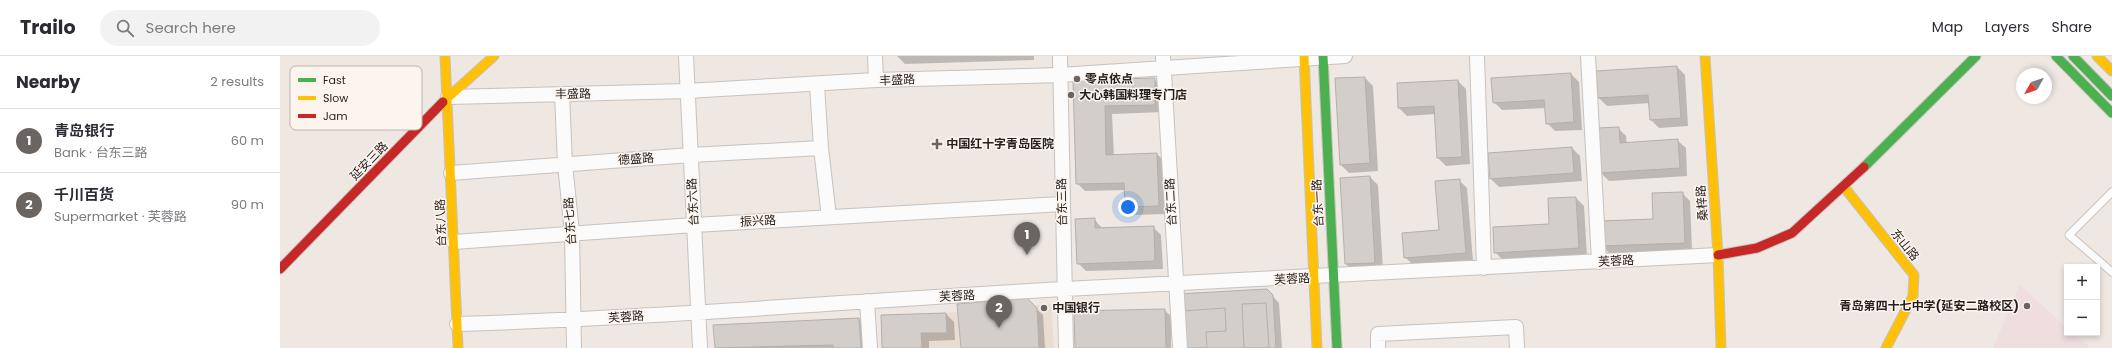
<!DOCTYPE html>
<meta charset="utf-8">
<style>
body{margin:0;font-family:Poppins,"Noto Sans SC",sans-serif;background:#f2f2f3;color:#2b2b33}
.controls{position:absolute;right:12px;bottom:12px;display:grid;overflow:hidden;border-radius:0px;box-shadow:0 2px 6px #0003}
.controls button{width:36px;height:36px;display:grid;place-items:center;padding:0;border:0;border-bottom:1px solid #e1e1e2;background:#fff;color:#2b2b33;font:20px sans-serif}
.compass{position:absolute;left:1736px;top:12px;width:36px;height:36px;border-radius:50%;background:#fff;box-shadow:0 2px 6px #0003;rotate:230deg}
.you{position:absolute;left:848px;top:151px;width:14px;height:14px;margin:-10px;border:3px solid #fff;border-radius:50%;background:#1a73e8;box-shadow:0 0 0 6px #1a73e833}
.badge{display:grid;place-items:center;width:26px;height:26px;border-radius:50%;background:#6b6562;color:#fff;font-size:13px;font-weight:700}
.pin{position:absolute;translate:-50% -33px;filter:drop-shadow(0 1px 2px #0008)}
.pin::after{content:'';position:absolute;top:21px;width:14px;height:12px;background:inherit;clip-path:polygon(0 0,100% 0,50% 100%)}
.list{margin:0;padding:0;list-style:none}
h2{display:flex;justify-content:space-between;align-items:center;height:52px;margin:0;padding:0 16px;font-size:17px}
h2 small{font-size:13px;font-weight:400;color:#7c7c81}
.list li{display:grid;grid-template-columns:26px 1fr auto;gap:12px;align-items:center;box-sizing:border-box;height:64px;padding:0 16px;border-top:1px solid #e1e1e2}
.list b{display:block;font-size:15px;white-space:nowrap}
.list p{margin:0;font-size:13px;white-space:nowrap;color:#7c7c81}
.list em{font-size:13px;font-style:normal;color:#7c7c81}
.icon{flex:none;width:22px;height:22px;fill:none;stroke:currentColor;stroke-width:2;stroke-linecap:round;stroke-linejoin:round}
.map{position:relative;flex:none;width:1832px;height:292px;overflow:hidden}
header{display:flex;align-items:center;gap:24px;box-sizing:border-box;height:56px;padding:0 20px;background:#fff;border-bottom:1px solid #e1e1e2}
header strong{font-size:19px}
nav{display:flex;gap:22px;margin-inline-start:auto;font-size:14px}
.search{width:280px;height:36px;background:#f2f2f3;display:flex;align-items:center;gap:10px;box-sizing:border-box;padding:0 14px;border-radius:22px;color:#7c7c81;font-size:15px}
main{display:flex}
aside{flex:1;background:#fff}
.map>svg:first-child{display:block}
</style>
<header>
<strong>Trailo</strong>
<div class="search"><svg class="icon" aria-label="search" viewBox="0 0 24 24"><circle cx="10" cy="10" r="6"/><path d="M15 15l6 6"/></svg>Search here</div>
<nav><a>Map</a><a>Layers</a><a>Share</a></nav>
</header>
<main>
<aside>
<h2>Nearby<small>2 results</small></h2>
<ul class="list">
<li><span class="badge">1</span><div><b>青岛银行</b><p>Bank · 台东三路</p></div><em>60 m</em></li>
<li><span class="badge">2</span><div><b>千川百货</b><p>Supermarket · 芙蓉路</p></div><em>90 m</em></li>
</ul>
</aside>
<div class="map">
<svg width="1832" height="292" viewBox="0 0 1832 292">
<rect width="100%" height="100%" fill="#eee7e2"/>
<path fill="#e9ddd1" d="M771 248 774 292H604L601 259 666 257Z"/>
<path fill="#f0dedf" d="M1740 229 1787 272V277H1793L1810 292H1713Z"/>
<path fill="#0003" d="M617 0H754V4L625 8Z
M1397 11 1405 19 1408 70 1379 72 1371 64 1370 47 1327 50 1319 42 1317 16Z
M1291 18 1299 26 1302 74 1275 75 1267 67 1266 52 1222 54 1214 46Z
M1085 22 1093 30 1098 115 1069 117 1061 109Z
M874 23 882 31 883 56 832 58 834 100 877 98 885 106 886 158 854 159 846 151 845 134 805 135 797 127 794 25Z
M1178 25 1186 33 1190 108 1166 110 1158 102 1156 58 1127 60 1119 52Z
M1338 72 1346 80 1347 88 1397 84 1406 92 1407 120 1329 125 1321 117Z
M1292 92 1300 100 1302 125 1219 131 1211 123Z
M1090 121 1098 129 1103 214 1074 216 1066 208 1061 123Z
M1179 124 1187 132 1193 205 1133 209 1125 201 1160 175Z
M1402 137 1410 145 1412 194 1330 198 1322 190 1374 164Z
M1296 142 1304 150 1307 200 1223 204 1215 196 1270 169Z
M814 163 822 172 873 171 881 179 883 213 806 215 798 207Z
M987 234 999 247 1002 292H903Z
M746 243 763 259 765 292H682Z
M884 254 891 260V292H796Z
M666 258 674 266 675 284 649 285V292H603Z
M579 263 587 271 588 292H436L434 270Z"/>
<path fill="#d3ceca" stroke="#b4afac" d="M1397 10 1401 62 1370 64 1368 39 1318 42 1316 15Z
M1291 17 1294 66 1266 68 1264 44 1213 47 1211 22Z
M1085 21 1090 107 1060 109 1055 22Z
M875 22V49L825 50 826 99 877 97 879 150 845 151 844 127 796 128 793 24Z
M1178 24 1182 101 1157 102 1154 50 1118 52 1117 27Z
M1339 71 1340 87 1398 83 1400 112 1320 117 1317 72Z
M1292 91 1294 117 1210 123 1208 97Z
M1090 120 1095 207 1065 208 1060 122Z
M1180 123 1186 197 1124 202 1122 177 1159 174 1155 125Z
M1403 136 1405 187 1321 190 1320 165 1373 163 1372 137Z
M1296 141 1299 192 1214 197 1213 171 1269 168 1268 142Z
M815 162V172L874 170 875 205 797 208 795 163Z
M987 233 993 239 996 292H902L898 238Z
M747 242 757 252 759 292H681L677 248Z
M986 247 989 292H964L962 248Z
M945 252 946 275 926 276 927 292H906L903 255Z
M885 253 886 292H795L794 255Z
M666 257 667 277H641L642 292H602L601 259Z
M579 262 581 292H553V289L435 292 433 269Z"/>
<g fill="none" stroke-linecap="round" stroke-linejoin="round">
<defs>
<path id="lane" d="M1832 136 1789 179 1832 216"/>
<path id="street" d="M406 0 420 292
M595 0 596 24
M780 0 786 292
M883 0 900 292
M1197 0 1204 212
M1308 0 1319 206
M537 29 541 92 549 161
M282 38 285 108 292 177 294 292
M168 41 407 35 596 24 780 19 1065 0
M171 117 411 99 541 92
M174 186 414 169 782 148
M587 245 590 292
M177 268C380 262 582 244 785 233 1002 222 1220 211 1438 199
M1098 292V278L1236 271 1237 292"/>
<path id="fast" d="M1043 0 1057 292
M1776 0 1832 57
M1793 0 1832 40
M1584 111 1696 0"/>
<path id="slow" d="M165 0 178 292
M1024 0 1037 292
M1425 0 1438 199 1441 292
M1817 0 1832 15
M163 46 214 0
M1564 131 1634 219 1633 240 1606 292"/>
<path id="jam" d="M1438 199 1477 192 1512 177 1584 111
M0 213 163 46"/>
</defs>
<use href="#lane" stroke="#c7c2be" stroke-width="9"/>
<use href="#street" stroke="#c7c2be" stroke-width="16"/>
<use href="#fast" stroke="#c7c2be" stroke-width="11"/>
<use href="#slow" stroke="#c7c2be" stroke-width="11"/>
<use href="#jam" stroke="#c7c2be" stroke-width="11"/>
<use href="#lane" stroke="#fcfbfb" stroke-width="7"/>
<use href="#street" stroke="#fcfbfb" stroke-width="14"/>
<use href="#fast" stroke="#4caf50" stroke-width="9"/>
<use href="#slow" stroke="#ffc107" stroke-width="9"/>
<use href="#jam" stroke="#c62828" stroke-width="9"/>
</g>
<g fill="#6b6562" stroke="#fdf4ed" stroke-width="1.5">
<circle cx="797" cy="23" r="4"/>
<circle cx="791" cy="39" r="4"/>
<path d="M655 82h4v4h4v4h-4v4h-4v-4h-4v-4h4z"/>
<circle cx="1747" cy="250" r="4"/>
<circle cx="764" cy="252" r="4"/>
</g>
<g text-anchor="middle" stroke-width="3" stroke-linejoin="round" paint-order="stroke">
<g font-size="12" font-weight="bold" fill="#241f1d" stroke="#fdf4ed" text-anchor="start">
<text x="805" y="27">零点依点</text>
<text x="799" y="43">大心韩国料理专门店</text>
<text x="666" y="92">中国红十字青岛医院</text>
<text x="1739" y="254" text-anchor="end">青岛第四十七中学(延安二路校区)</text>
<text x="772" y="256">中国银行</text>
</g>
<g font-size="12" fill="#241f1d" stroke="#fdf4ed">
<text transform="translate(617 24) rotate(-2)" y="4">丰盛路</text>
<text transform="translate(293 38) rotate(-1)" y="4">丰盛路</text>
<text transform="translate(356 103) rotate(-4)" y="4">德盛路</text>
<text transform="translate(89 105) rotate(-46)" y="4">延安三路</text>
<text transform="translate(413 146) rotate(-93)" y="4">台东六路</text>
<text transform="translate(782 146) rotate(-91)" y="4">台东三路</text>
<text transform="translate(891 146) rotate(-93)" y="4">台东二路</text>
<text transform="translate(1038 147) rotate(-93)" y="4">台东一路</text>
<text transform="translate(1422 147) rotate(-94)" y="4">桑梓路</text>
<text transform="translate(290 165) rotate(-94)" y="4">台东七路</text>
<text transform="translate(478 165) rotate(-3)" y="4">振兴路</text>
<text transform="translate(161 167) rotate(-92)" y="4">台东八路</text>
<text transform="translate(1625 189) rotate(51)" y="4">东山路</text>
<text transform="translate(1336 205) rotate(-3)" y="4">芙蓉路</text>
<text transform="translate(1012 223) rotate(-3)" y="4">芙蓉路</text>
<text transform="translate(677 240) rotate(-3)" y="4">芙蓉路</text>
<text transform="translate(346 261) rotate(-4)" y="4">芙蓉路</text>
</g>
</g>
<rect x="10" y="10" width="132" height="64" rx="6" fill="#fdf4ed" stroke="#bcb4af" stroke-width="1"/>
<rect x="18" y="22" width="18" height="4" fill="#4caf50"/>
<rect x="18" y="40" width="18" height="4" fill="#ffc107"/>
<rect x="18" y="58" width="18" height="4" fill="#c62828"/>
<g font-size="11" fill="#241f1d">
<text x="43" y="28">Fast</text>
<text x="43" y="46">Slow</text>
<text x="43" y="64">Jam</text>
</g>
</svg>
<div class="controls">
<button>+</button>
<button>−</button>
</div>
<svg class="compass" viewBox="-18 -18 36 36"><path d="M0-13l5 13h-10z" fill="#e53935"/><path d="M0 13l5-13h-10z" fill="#7c7c81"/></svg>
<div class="you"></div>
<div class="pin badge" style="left:747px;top:199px">1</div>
<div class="pin badge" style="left:719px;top:272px">2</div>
</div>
</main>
